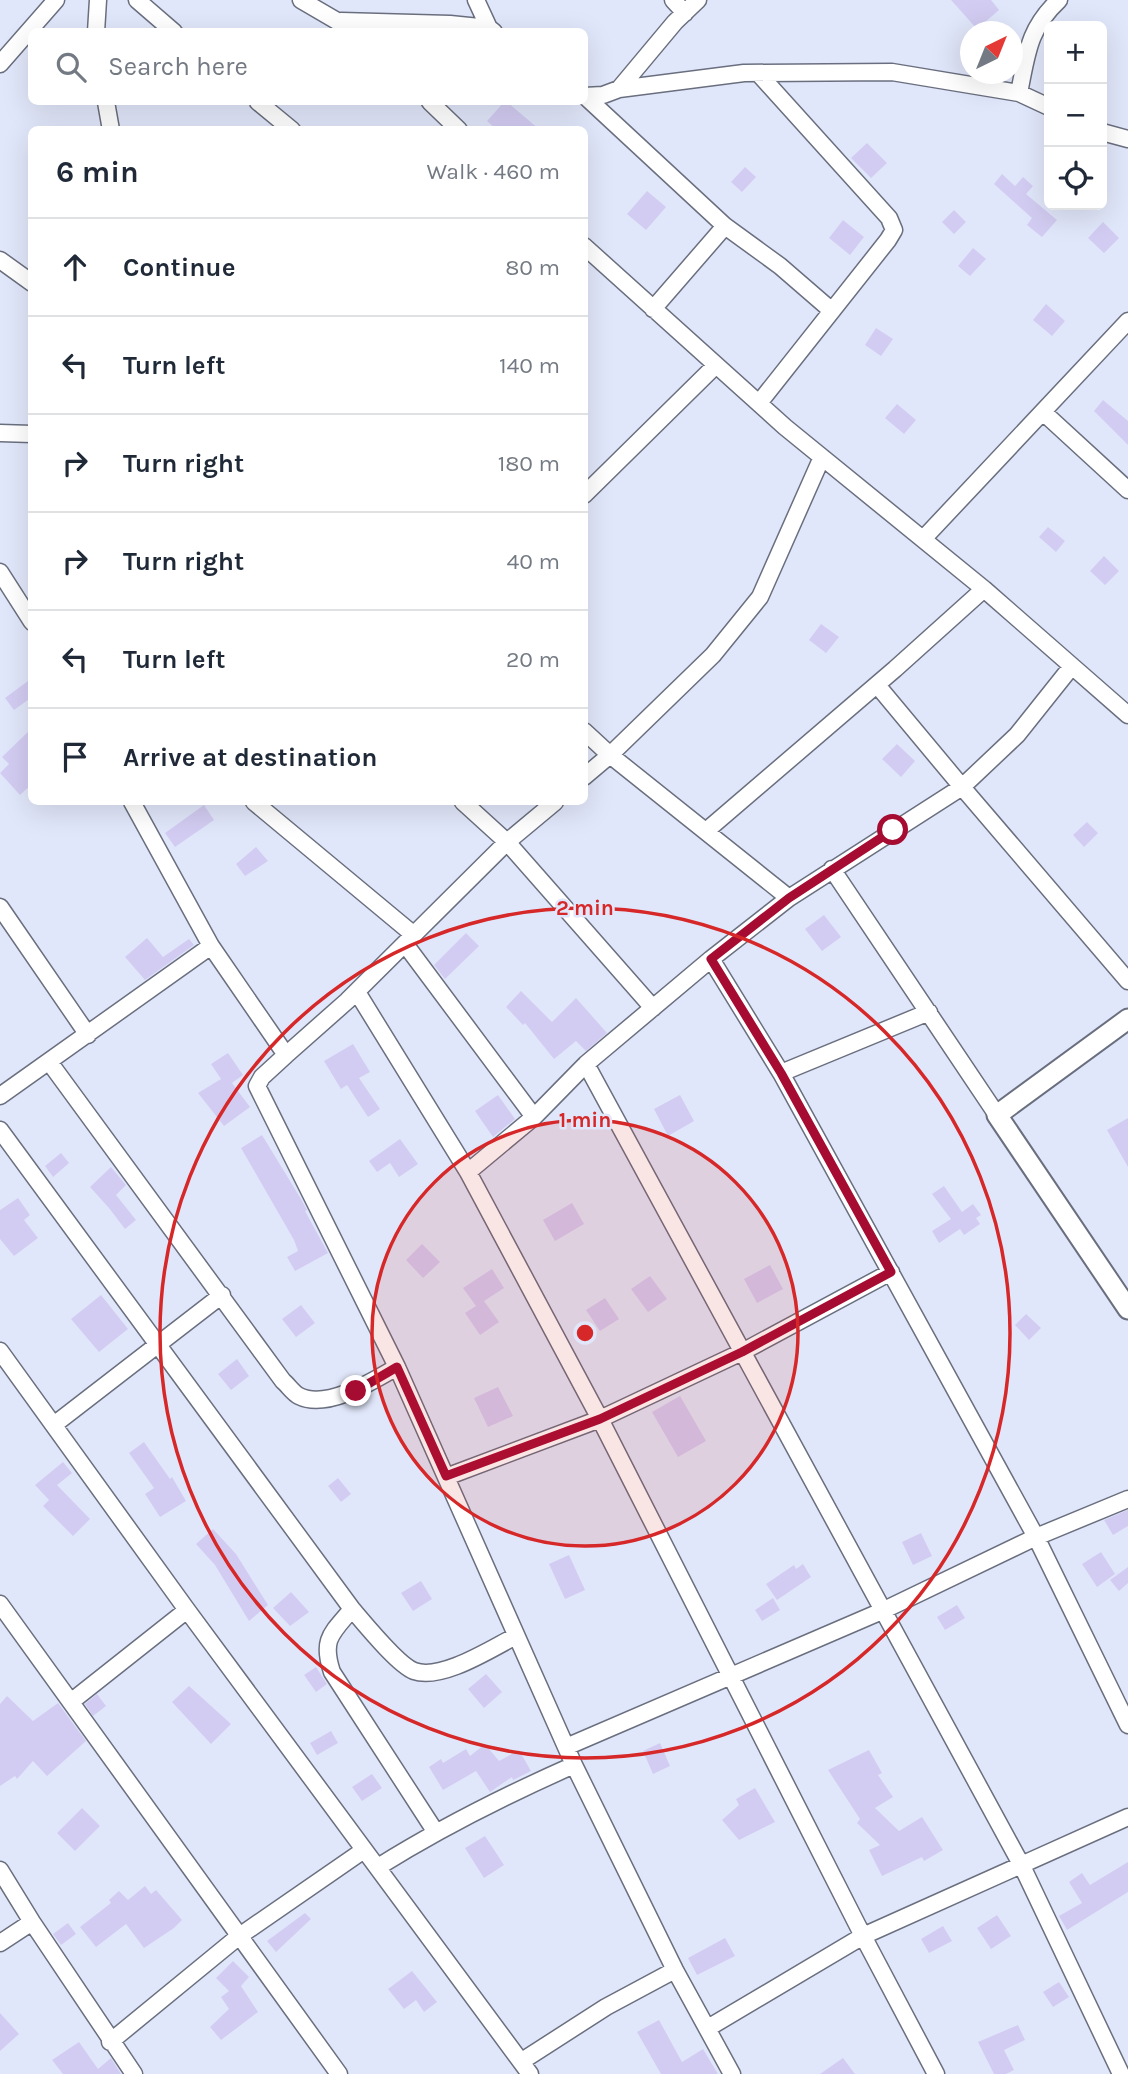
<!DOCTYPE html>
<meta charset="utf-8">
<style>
body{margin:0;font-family:Karla,sans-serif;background:#f6f6f7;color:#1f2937}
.controls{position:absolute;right:21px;top:21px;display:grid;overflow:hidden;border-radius:10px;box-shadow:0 7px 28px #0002}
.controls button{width:63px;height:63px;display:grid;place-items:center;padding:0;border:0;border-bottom:2px solid #e0e1e3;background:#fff;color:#1f2937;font:35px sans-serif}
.compass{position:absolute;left:960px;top:21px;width:63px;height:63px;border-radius:50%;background:#fff;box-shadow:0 7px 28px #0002;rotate:43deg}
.stop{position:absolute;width:21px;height:21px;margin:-16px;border:5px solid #a60b31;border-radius:50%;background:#fff}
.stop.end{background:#a60b31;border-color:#fff;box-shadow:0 2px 7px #0008}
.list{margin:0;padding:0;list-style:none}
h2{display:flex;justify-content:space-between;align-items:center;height:91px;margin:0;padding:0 28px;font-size:30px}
h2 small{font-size:23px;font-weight:400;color:#747a83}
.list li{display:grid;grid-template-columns:46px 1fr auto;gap:21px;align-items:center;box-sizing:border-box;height:98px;padding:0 28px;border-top:2px solid #e0e1e3}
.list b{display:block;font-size:26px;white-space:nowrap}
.list em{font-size:23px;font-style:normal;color:#747a83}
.icon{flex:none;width:38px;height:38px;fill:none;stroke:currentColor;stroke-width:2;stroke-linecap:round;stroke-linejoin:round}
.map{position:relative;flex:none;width:1128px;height:2074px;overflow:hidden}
.search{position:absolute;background:#fff;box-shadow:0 7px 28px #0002;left:28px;top:28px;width:560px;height:77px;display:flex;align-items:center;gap:18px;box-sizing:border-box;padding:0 24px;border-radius:10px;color:#747a83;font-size:26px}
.panel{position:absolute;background:#fff;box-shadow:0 7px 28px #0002;left:28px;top:126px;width:560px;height:679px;border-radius:10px}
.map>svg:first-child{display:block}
</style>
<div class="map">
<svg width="1128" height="2074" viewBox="0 0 1128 2074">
<rect width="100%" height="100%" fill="#e1e7fa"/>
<path fill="#d3ccf2" d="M951 0H991L999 10 977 29Z
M504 102H507L540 130H497L487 121Z
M867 143 887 163 871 178 851 158Z
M745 167 756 177 742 192 731 182Z
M1002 174 1015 186 1023 177 1033 186 1026 194 1057 220 1042 237 1027 225 1032 218 994 184Z
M647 191 666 207 646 230 627 214Z
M954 210 966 222 954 234 942 222Z
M843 220 864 237 850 255 829 238Z
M1103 222 1119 238 1104 253 1088 238Z
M973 248 986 259 970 276 958 266Z
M1046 304 1065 321 1052 336 1033 320Z
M876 328 893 339 881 356 865 345Z
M1103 400 1128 421V445L1094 411Z
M897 404 916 420 904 434 885 418Z
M1048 527 1065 541 1056 552 1039 537Z
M1104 556 1119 571 1105 585 1090 571Z
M821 624 839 637 826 653 809 640Z
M32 678V697L14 710 5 698Z
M32 728V784L20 795 0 773 9 764 2 757Z
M897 744 915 761 901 777 882 759Z
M204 805 214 820 175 847 165 833Z
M1087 822 1098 833 1084 847 1073 835Z
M256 847 268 861 245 876 236 864Z
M824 915 841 937 822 951 805 929Z
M466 933 479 946 445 979 434 965Z
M147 938 163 957 189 939 194 945 145 980 125 957Z
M521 991 552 1022 576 998 607 1033 586 1051 576 1041 554 1059 525 1023 523 1025 506 1007Z
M353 1044 370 1072 359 1078 380 1109 368 1117 347 1085 341 1089 324 1061Z
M228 1053 243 1075 232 1083 250 1107 224 1126 198 1093 221 1079 211 1064Z
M498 1095 515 1119 493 1137 475 1111Z
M680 1095 694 1121 668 1136 654 1109Z
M1128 1118V1167L1107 1130Z
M262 1135 301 1199 307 1210 305 1211 328 1253 295 1271 287 1257 298 1251 294 1240 241 1148Z
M400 1139 418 1164 399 1177 390 1163 377 1172 369 1161Z
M61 1153 69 1163 53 1177 45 1166Z
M111 1167 126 1185 116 1195 136 1220 125 1229 109 1208 90 1187Z
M944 1186 962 1212 973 1204 981 1215 976 1218 980 1224 964 1235 960 1229 939 1243 932 1231 951 1219 932 1194Z
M18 1198 30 1215 24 1220 38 1238 14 1256 0 1239V1210Z
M572 1203 584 1224 555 1241 543 1220Z
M422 1244 440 1262 423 1278 406 1260Z
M770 1265 783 1289 757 1303 744 1279Z
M492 1269 504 1288 484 1301 499 1322 480 1335 465 1313 476 1306 463 1288Z
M650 1276 667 1299 648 1312 631 1289Z
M101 1295 128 1329 99 1352 71 1319Z
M605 1298 619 1319 600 1331 586 1310Z
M301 1305 315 1323 296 1337 282 1319Z
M1026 1314 1041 1328 1029 1340 1015 1325Z
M237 1359 249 1376 231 1390 218 1374Z
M498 1387 513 1416 488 1427 474 1398Z
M680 1396 706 1441 678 1457 652 1412Z
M144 1442 170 1479 172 1477 186 1501 160 1517 145 1494 154 1488 129 1453Z
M63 1462 72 1473 57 1485 90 1519 73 1536 43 1506 49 1500 35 1485Z
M338 1478 351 1494 341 1502 328 1486Z
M1128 1510V1526L1113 1535 1104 1520Z
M213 1529 236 1554 268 1605 249 1621 215 1565 196 1544Z
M921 1533 932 1556 913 1565 902 1542Z
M1101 1552 1115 1574 1097 1587 1082 1564Z
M569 1555 585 1590 565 1599 549 1564Z
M803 1564 811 1577 777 1600 766 1584 794 1565 796 1569Z
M1128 1567V1583L1119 1591 1110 1580Z
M421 1581 432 1599 413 1611 401 1593Z
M291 1592 309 1612 290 1626 273 1608Z
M773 1598 780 1610 762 1621 755 1610Z
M957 1605 965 1618 945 1630 937 1617Z
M316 1667 327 1684 316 1692 304 1675Z
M486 1674 502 1692 484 1708 468 1689Z
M189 1686 231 1724 211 1744 172 1702Z
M97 1694 106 1706 93 1716 85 1704Z
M7 1696 33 1721 58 1703 86 1741 47 1776 33 1761 17 1779 15 1776 0 1786V1704Z
M331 1731 338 1743 317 1755 310 1743Z
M660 1743 670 1766 653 1774 643 1751Z
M485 1744 499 1761 519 1750 531 1771 513 1780 512 1777 490 1792 476 1771 443 1790 429 1767 441 1759 443 1763 466 1749 470 1756Z
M869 1750 882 1773 878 1775 893 1797 875 1808 899 1831 922 1817 943 1850 924 1861 922 1857 882 1876 869 1850 880 1845 857 1823 860 1819 828 1770Z
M372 1774 382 1788 362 1801 352 1787Z
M755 1788 775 1822 739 1840 722 1820 739 1805 736 1799Z
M82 1808 100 1826 75 1851 57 1833Z
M485 1836 504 1865 484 1878 465 1848Z
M1128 1862V1892L1067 1930 1059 1916 1082 1903 1069 1882 1082 1873 1090 1885Z
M145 1886 151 1894 156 1890 182 1920 174 1928 144 1948 126 1924 96 1947 80 1927 111 1903 109 1900 119 1891 128 1900Z
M305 1913 311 1919 276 1952 267 1941Z
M997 1915 1011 1936 991 1949 977 1928Z
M68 1923 76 1934 61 1945 53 1934Z
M943 1926 952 1941 929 1953 921 1939Z
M725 1938 735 1956 697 1975 688 1958Z
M233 1961 249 1977 241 1986 258 2012 221 2040 210 2027 229 2009 221 1997 229 1991 216 1978Z
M412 1971 437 2002 424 2012 416 2000 404 2009 388 1989Z
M1059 1982 1069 1997 1053 2007 1043 1992Z
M0 2013 19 2034 0 2051Z
M659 2020 682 2062 703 2049 718 2074H661L637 2032Z
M1018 2025 1025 2040 1004 2050 1014 2070 1006 2074H994L978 2042Z
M79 2042 98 2069 111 2058 121 2074H63L52 2060Z
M843 2058 855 2074H820Z"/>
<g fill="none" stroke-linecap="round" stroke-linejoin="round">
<defs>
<path id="minor" d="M137 0 174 32
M301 0 349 28
M476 0 489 28
M673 0 685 13
M341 21 450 24 489 28 494 32
M96 32 98 0
M0 64 56 0
M758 73 889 218 894 230 888 240 759 403
M619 89 675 22 698 0
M1019 93C1027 54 1028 29 1059 0
M584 96 603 95 619 89 744 73 892 72 1019 93 1049 107
M587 98 725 226 780 266 832 311
M106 102 111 130
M258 102 292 130
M430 102 459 130
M1102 132 1128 139
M584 246 785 427 984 589 1128 715
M0 260 32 283
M653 309 725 226
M1043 412 1128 490
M0 433 32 434
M584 495 716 365
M924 538 1128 321
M0 572 32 622
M877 685 962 787 1128 981
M584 731 610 755 789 898
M584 777 610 755 713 655 760 597 822 457
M132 802 211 946 286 1055 262 1077 257 1086 397 1367 574 1765 675 1970 732 2074
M254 802 414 935
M463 802 507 842 653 1008
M706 831 895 669 984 589
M832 869 997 1115
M0 907 88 1035
M405 944 534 1117
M711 959 781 1073 1036 1537 1128 1725
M357 992 468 1172 600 1419 863 1936 936 2074
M286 1055 347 1001 507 842 555 802
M50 1063 283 1381C288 1385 293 1393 299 1396 327 1410 373 1381 397 1367
M586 1064 1022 1866 1121 2074
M781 1073 929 1012
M0 1096 211 946
M0 1130 352 1609C364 1623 398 1665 414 1671 442 1681 492 1648 516 1636
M468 1172 534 1117 586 1064 711 959 789 898 962 787 1017 735 1072 666
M0 1351 187 1610 530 2074
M55 1424 222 1295
M446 1477 600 1419 742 1352 891 1272
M0 1604 339 2074
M352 1609C332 1633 321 1639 332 1672L435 1831
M72 1701 187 1610
M566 1747 882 1611 1036 1537 1128 1499
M378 1867C442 1827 504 1796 574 1765
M0 1870 32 1922 134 2074
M0 1943 32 1922
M708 2028 863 1936 1128 1817
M110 2042 238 1937 364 1850
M522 2061 606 2007 675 1970"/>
<path id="tertiary" d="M1128 1019 997 1115 1128 1309"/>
</defs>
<use href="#minor" stroke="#6a6f7f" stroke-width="19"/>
<use href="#tertiary" stroke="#6a6f7f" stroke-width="23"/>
<use href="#minor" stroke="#fff" stroke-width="16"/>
<use href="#tertiary" stroke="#fff" stroke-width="19"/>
</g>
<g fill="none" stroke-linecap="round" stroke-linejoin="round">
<path stroke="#a60b31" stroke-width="9" d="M356 1391 397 1367 446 1476 600 1419 742 1352 891 1272 781 1073 711 959 789 898 893 830"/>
</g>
<circle cx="585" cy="1333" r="213" fill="#d62828" fill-opacity=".12"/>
<g fill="none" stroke="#d62828" stroke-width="3.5">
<circle cx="585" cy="1333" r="213"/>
<circle cx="585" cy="1333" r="425"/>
</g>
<circle cx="585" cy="1333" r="10" fill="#d62828" stroke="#e1e7fa" stroke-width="3.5"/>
<g font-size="21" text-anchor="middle" font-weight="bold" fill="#d62828" stroke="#e1e7fa" stroke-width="5" stroke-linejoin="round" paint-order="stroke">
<text x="585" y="915">2 min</text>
<text x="585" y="1127">1 min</text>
</g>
</svg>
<div class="controls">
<button>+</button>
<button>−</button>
<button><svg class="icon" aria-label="locate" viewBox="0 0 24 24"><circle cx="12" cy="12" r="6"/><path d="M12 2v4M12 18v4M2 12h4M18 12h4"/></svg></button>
</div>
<svg class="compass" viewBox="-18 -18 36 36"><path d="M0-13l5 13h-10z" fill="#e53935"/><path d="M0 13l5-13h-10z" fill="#747a83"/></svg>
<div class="stop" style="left:893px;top:830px"></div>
<div class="stop end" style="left:356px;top:1391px"></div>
<div class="search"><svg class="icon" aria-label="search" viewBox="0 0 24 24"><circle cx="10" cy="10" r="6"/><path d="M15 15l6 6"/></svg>Search here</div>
<section class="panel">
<h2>6 min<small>Walk · 460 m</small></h2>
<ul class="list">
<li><svg class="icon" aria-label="ahead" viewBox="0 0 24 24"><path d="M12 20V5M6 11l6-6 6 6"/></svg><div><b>Continue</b></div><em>80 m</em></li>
<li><svg class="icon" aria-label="left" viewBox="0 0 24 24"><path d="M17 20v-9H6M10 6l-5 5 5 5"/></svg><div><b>Turn left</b></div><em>140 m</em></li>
<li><svg class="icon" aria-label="right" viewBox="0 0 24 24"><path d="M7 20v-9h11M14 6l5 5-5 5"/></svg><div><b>Turn right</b></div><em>180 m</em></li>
<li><svg class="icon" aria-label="right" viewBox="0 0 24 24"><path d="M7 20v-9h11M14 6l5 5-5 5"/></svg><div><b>Turn right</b></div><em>40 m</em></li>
<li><svg class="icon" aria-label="left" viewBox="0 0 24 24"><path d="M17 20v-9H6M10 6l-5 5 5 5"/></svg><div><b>Turn left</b></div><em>20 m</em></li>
<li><svg class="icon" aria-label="arrive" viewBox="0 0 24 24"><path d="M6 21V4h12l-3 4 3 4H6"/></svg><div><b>Arrive at destination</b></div></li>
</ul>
</section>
</div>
